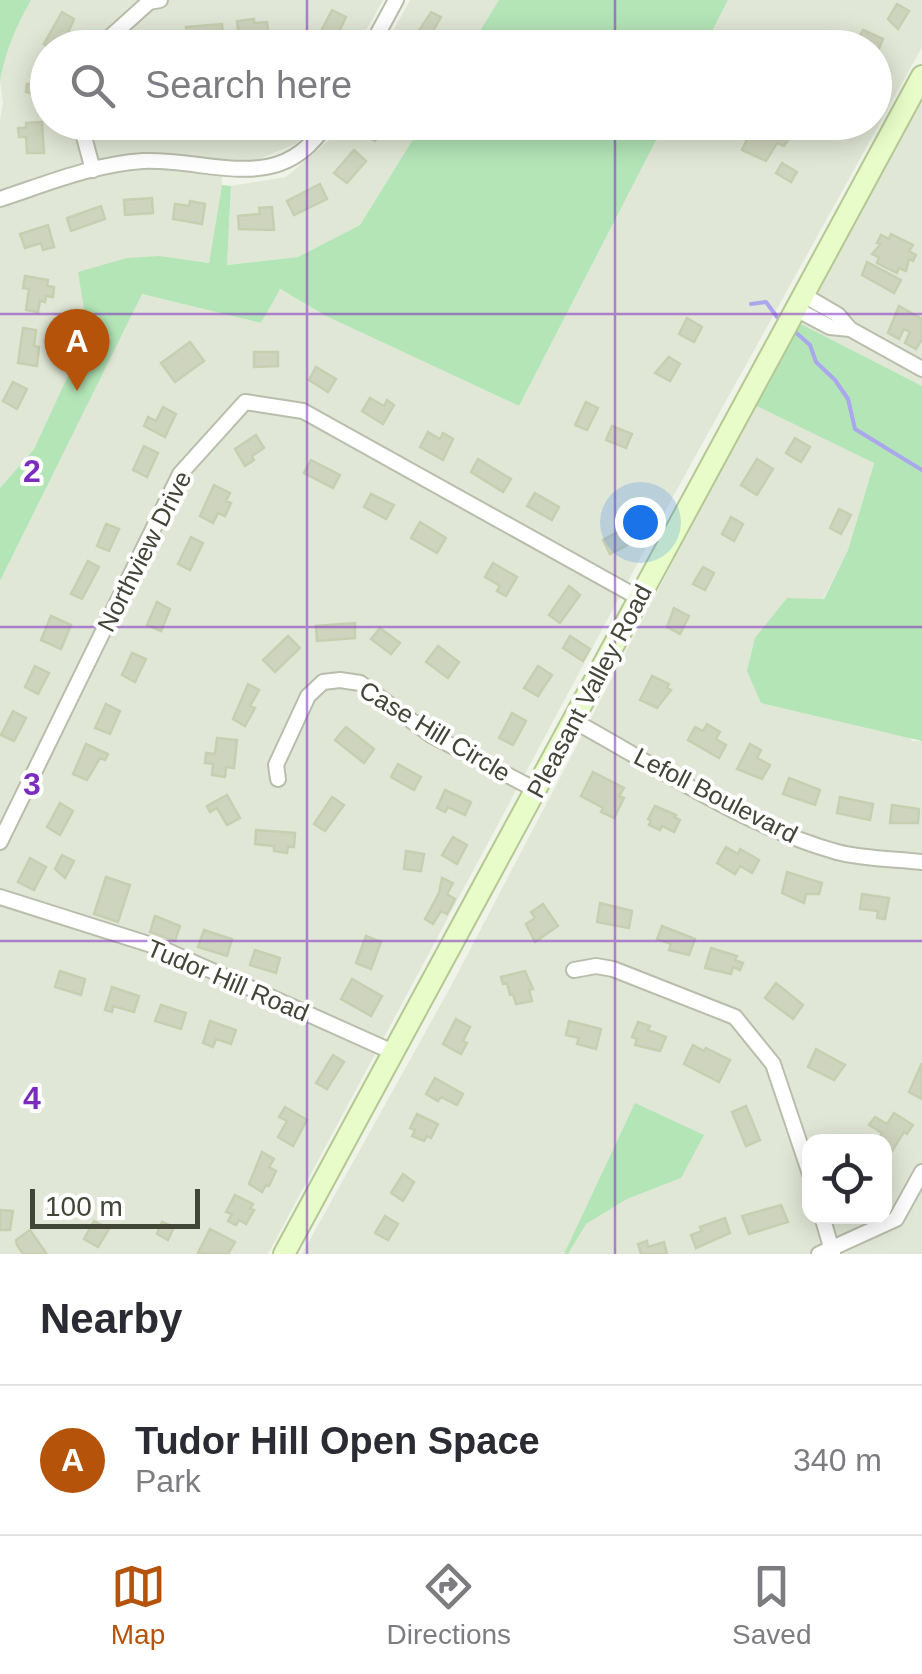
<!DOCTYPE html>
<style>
body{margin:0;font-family:Arial,sans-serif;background:#f7f7f7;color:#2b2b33}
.controls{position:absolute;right:30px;bottom:30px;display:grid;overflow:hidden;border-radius:20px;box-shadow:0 5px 25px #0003}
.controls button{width:90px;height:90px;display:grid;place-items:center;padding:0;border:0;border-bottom:2px solid #e1e1e2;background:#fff;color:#2b2b33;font:50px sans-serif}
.scale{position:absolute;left:30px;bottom:25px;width:170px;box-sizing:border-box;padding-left:10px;border:5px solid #424637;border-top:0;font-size:28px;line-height:35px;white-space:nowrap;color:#424637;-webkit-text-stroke:8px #fff;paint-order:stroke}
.you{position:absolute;left:640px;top:522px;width:35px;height:35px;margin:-25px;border:8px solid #fff;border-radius:50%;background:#1a73e8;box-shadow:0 0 0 15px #1a73e833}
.badge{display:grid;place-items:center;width:65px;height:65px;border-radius:50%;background:#b45309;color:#fff;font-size:32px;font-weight:700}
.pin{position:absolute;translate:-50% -82px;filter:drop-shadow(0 2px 5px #0008)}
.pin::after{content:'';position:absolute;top:52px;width:35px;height:30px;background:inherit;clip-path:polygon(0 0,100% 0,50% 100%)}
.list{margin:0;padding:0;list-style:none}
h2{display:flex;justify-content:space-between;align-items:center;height:130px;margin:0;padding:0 40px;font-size:42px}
h2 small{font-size:32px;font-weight:400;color:#7c7c81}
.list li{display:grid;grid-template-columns:65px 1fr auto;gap:30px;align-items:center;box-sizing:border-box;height:150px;padding:0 40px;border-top:2px solid #e1e1e2}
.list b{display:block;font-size:38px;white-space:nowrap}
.list p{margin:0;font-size:32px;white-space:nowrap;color:#7c7c81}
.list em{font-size:32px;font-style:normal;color:#7c7c81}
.icon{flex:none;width:55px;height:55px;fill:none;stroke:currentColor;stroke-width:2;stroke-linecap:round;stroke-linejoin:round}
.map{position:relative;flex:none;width:922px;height:1254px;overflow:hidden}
.search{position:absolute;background:#fff;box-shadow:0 5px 25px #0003;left:30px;right:30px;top:30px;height:110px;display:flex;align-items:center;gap:25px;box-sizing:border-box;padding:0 35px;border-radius:55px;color:#7c7c81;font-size:38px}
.sheet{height:280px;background:#fff}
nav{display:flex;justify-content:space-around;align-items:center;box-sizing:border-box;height:140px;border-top:2px solid #e1e1e2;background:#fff;font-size:28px;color:#7c7c81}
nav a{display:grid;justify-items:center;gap:5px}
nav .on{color:#b45309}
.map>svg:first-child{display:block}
</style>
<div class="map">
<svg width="922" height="1254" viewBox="0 0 922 1254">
<rect width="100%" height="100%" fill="#eff3e8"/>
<path fill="#e1e7d6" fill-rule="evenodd" d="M31 0H383L357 47 48 48V122L311 123 297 143 257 160 222 162V185L209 263 160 256 89 333 34 449 0 488V121L3 103 0 81 5 56 16 26Z
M410 0H499L470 47 384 48Z
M728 0H922V47L681 482 268 1254H0V581L141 294 261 323 279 289 326 316 519 406 665 123 874 122V48L704 47Z
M922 100V386L799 323Z
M342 123H423L360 225 298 257 227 265 231 186 286 177 333 137Z
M755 405 874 462 848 550 823 599 912 741H922V1254H568L586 1224 627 1199 681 1178 636 1104 564 1254H302L451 986ZM810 1142H884V1216H810Z"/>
<path fill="#b3e5b7" d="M0 0H31C16 26 5 52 0 81Z
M499 0H728L704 47H470Z
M423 123H665L519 406 326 316 280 289 261 323 142 294 0 581V488L34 449 88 333 78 272 127 258 160 256 209 263 222 185 231 186 227 265 298 257 360 225Z
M799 323 922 386V741L761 703 747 671 755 638 787 598 824 599 848 550 874 463 755 405Z
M635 1103 704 1135 681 1178 627 1199 586 1224 568 1254H564Z"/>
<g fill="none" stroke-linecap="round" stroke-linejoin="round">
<path stroke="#aaa7ed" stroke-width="4" d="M751 304 766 302 777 317
M793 330 810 345 816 362 835 380 848 399 855 429 922 470"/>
</g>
<path fill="#cfd4be" stroke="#c7cfb1" stroke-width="2.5" d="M897 4 909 11 898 29 888 19Z
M332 10 346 17 331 48H323L315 43Z
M62 12 74 19 61 48H49L44 44Z
M431 12 441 17 429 38 437 42 434 48H427L413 40Z
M254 19V23L267 22 269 37 249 39 250 47 240 48 237 21Z
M222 24 223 38 214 39V45H206L205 40 187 41 186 27Z
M863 30 883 39 878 51 856 43Z
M34 69 48 70 46 96 26 92 27 84H32Z
M42 122 44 153H27L26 137H19L18 128H26V123Z
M175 122H210L207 133 174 125Z
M238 122H274L276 129 264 132 263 127 241 133Z
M368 122H386L375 141 361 133Z
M751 122H784L781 129 787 132 784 138 788 140 784 146 777 143 766 161 742 150 751 131 748 129Z
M354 150 366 161 347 183 334 173Z
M782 163 797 172 791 182 776 173Z
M320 184 327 199 294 215 287 201Z
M152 198 153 213 125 215 124 200Z
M190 201 205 204 202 224 173 219 175 204 189 206Z
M101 206 105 219 71 231 67 218Z
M272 207 274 230 239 229 238 216 260 214 259 208Z
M48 225 54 247 43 250 41 243 25 248 20 234Z
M891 234 913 245 909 251 916 255 913 261 909 259 906 271 899 268 897 273 877 263 879 257 872 254 881 244 877 243 881 235 889 239Z
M867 262 901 280 894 293 862 275Z
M25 276 48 280 47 286 54 287 53 297 46 296 45 302 40 301 38 312 26 310 29 289 23 288Z
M899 306 922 319V339L916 349 905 343 910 332 904 329 899 339 888 333Z
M687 318 702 327 694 342 679 334Z
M23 328 36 330 34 346 39 347 37 366 18 363Z
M190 342 204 361 175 382 161 363Z
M254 352H278V366L254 367Z
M669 357 680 364 670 381 655 373Z
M316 367 336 379 328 392 309 380Z
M13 382 27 389 17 409 3 401Z
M370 398 384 406 387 400 394 405 383 424 362 411Z
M586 402 598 408 587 430 575 425Z
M163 407 176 414 165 437 144 426 148 417 156 421Z
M612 426 632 434 626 448 606 440Z
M428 432 440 439 443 433 453 439 443 460 420 447Z
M256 435 264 448 252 456 254 460 245 466 235 449Z
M795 438 810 447 801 462 786 453Z
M144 446 158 453 147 477 133 470Z
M478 459 511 479 503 492 471 472Z
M757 459 773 469 757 495 741 485Z
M311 460 340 475 333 488 304 473Z
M214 485 230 493 226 501 231 503 225 516 218 513 213 523 200 516Z
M535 493 559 507 552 520 527 506Z
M371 494 394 505 386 519 364 507Z
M839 509 851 515 841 534 830 528Z
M731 517 743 524 734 541 722 534Z
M420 522 446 538 437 553 411 538Z
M106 524 119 529 109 551 97 546Z
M625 528 633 542 610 554 603 540Z
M191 537 203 543 190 570 178 564Z
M88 561 99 567 82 599 71 594Z
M493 563 517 577 506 596 497 591 500 586 485 577Z
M703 567 714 573 705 590 693 584Z
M569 586 580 595 560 623 549 615Z
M157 602 170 609 161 631 147 625Z
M674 608 689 616 680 634 667 627Z
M51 616 71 625 61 649 41 640Z
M355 623V638L317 641 316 626Z
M380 628 400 643 391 654 371 639Z
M288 636 300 648 275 672 263 660Z
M570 636 590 649 583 661 563 648Z
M438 646 459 662 448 678 426 662Z
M132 653 146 659 135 682 122 675Z
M35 666 49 673 38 694 25 687Z
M538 666 552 675 538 696 524 688Z
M652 676 669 684 667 688 671 690 657 708 640 700Z
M248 684 259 690 250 706 255 708 245 726 233 719Z
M106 704 120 711 110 734 95 728Z
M13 711 26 718 14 741 1 735Z
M512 713 526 721 513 745 499 738Z
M707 724 720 732 716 739 726 745 719 758 688 740 695 727 703 731Z
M346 727 374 749 364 763 335 740Z
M217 738 237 740 234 768 226 767 225 777 212 775 213 764 205 763 206 753 215 754Z
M86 744 108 754 105 760 100 758 87 780 73 774Z
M750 744 761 750 757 758 770 765 762 779 737 769Z
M398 764 421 777 414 790 391 777Z
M593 772 624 788 619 796 624 798 614 818 601 812 603 808 581 796Z
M789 778 820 790 815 805 783 794Z
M445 790 471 802 465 815 448 807 445 812 437 808Z
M227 795 240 818 227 825 217 808 210 812 207 806Z
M332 797 344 805 325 831 314 824Z
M840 797 873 804 870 820 837 813Z
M60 803 73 811 60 835 47 827Z
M892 805 919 809 918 823H890Z
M655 806 676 815 674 817 680 820 674 832 662 826 660 830 649 825 651 821 648 819Z
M256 830 295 833 294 847H288L287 853 274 851V846L255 844Z
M453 837 467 845 457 864 442 855Z
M726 847 738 854 740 849 759 860 752 873 740 866 735 874 717 863Z
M406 851 424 854 421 871 404 869Z
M62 855 74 861 65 878 55 869Z
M30 858 46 867 34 890 18 882Z
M787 872 822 883 819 894H806L804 903 782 893Z
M106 877 130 885 118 922 94 914Z
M442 878 453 883 447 894 455 899 447 914 441 911 433 924 425 919 439 893Z
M862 894 889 898 885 919 877 918 878 911 860 909Z
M600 903 632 911 629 928 597 922Z
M543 904 558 926 535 942 526 924 535 918 531 912Z
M155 916 180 926 175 941 150 932Z
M662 926 695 939 689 955 669 950 671 944 657 939Z
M204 930 232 939 227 956 198 947Z
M366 936 381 942 371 969 356 963Z
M711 948 737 956 735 960 743 963 740 970 733 967 731 974 705 968Z
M255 950 280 958 276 973 250 965Z
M60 971 85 979 81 995 55 987Z
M525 971 533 989 529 990 532 1001 516 1004 513 994 510 995 507 983 503 984 501 977Z
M352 979 382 996 371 1016 341 999Z
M776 983 803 1005 793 1019 765 998Z
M112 987 139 996 134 1012 113 1006 112 1012 105 1010Z
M161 1005 186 1013 181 1029 155 1021Z
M456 1019 470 1027 463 1041 467 1043 461 1054 443 1044Z
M210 1021 236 1030 231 1044 216 1039 213 1047 203 1043Z
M569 1021 601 1029 596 1049 577 1044 579 1038 566 1035Z
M638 1022 650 1026 648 1030 666 1037 660 1051 635 1045 637 1039 632 1037Z
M693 1045 704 1051 706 1048 730 1060 719 1082 684 1064Z
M816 1049 845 1065 834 1080 808 1067Z
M333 1055 344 1062 327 1089 316 1083Z
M922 1063V1099L909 1092Z
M435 1078 463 1094 457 1105 441 1097 438 1101 426 1094Z
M746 1106 760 1140 746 1146 732 1112Z
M285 1107 307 1120 293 1146 278 1137 287 1121 279 1117Z
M894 1113 913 1125 907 1134 904 1132 892 1151 884 1146V1142L877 1141 882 1133 869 1125 875 1117 887 1124Z
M417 1114 438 1124 431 1138 427 1136 424 1141 412 1136 415 1130 410 1128Z
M262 1152 274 1159 269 1167 276 1171 269 1186 266 1185 262 1192 249 1184Z
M403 1174 414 1182 403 1201 391 1193Z
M235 1195 253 1204 250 1209 254 1210 246 1224 239 1220 236 1225 228 1221 232 1214 226 1212Z
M781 1205 788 1222 749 1234 742 1216Z
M0 1210 13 1211 10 1230H0Z
M385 1216 398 1224 388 1240 375 1233Z
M725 1218 730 1233 696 1248 691 1235 702 1231 700 1227Z
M94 1221 109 1229 98 1247 84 1239Z
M162 1222 174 1227 168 1240 157 1234Z
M210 1229 235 1242 228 1254 198 1253Z
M30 1230 46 1253 44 1254H23L17 1245 16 1240Z
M647 1241 648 1247 664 1242 667 1254H641L638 1244Z"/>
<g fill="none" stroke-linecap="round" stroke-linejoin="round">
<defs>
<path id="street" d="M98 48 149 2 160 0
M370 48 396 0
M80 122 93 170
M0 199C46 184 94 164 143 161 210 158 282 198 327 122
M802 294 838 315 850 329 922 369
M794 308 830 327 850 329
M574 721C658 767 744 826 837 852 864 859 895 859 922 862
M278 779 276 765 308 696 323 682 340 680 360 683 431 735 536 790
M0 842 180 474 245 402 303 411 639 598
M0 897 161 948 395 1053
M574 970 596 966 613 969 735 1017 773 1064 810 1174
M822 1216 833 1254
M819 1254 896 1219 922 1172"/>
<path id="secondary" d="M284 1254 922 76"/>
</defs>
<use href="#street" stroke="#b8beab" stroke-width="18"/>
<use href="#secondary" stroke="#b4c893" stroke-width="24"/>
<use href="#street" stroke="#fff" stroke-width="14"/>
<use href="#secondary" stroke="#e8fcc9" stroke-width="20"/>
</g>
<path fill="none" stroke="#7b2cbf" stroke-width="2.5" stroke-opacity="0.55" d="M307 0V48M615 0V48M307 122V1254M615 122V1254M0 314H922M0 627H922M0 941H922"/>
<g text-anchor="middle" stroke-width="8" stroke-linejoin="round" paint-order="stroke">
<g font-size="25" fill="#424637" stroke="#fff">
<text transform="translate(144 551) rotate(-63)" y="9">Northview Drive</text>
<text transform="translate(589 691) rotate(-62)" y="9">Pleasant Valley Road</text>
<text transform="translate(435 731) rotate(31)" y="9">Case Hill Circle</text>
<text transform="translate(716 795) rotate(27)" y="9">Lefoll Boulevard</text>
<text transform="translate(228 980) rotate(23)" y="9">Tudor Hill Road</text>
</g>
</g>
<g font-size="32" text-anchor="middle" font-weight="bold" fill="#7b2cbf" stroke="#fff" stroke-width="8" stroke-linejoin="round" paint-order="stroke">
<text x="32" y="482">2</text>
<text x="32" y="795">3</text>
<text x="32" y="1109">4</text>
</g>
</svg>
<div class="controls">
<button><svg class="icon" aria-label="locate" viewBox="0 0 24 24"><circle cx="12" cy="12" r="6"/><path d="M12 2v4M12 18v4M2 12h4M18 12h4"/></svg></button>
</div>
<div class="scale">100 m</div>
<div class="you"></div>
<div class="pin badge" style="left:77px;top:391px">A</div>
<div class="search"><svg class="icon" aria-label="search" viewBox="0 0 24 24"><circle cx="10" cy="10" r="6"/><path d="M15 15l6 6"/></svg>Search here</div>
</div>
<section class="sheet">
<h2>Nearby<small></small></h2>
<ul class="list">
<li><span class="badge">A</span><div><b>Tudor Hill Open Space</b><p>Park</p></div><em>340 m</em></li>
</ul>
</section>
<nav>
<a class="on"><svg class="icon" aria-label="map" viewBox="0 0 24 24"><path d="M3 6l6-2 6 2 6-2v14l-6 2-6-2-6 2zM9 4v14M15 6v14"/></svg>Map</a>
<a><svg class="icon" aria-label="directions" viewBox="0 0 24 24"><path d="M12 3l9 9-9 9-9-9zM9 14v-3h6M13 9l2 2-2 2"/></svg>Directions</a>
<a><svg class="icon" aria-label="saved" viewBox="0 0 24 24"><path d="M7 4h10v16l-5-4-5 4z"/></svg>Saved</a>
</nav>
